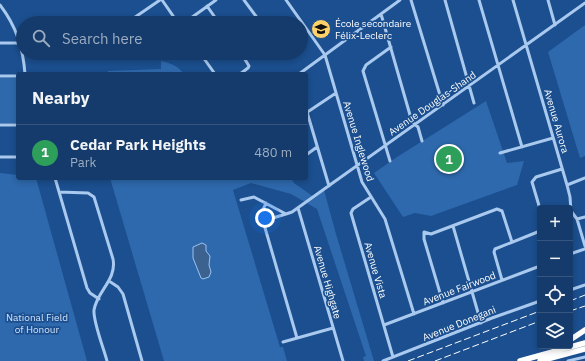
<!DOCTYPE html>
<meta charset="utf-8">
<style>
body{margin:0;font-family:"IBM Plex Sans",sans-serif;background:#214673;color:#f1f3f6}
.controls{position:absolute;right:12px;bottom:12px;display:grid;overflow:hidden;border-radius:4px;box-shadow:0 2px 6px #0003}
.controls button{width:36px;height:36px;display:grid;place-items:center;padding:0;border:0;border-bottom:1px solid #33557e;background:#143b6b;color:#f1f3f6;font:20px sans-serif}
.you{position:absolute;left:265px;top:218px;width:14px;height:14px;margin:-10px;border:3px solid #fff;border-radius:50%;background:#1a73e8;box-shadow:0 0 0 6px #1a73e833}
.badge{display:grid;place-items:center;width:26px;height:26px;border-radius:50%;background:#8bbbb9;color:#fff;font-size:13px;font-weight:700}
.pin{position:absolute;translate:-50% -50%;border:2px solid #fff;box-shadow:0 1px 4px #0006}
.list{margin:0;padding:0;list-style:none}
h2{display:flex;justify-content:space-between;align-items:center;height:52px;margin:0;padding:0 16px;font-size:17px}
h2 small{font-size:13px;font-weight:400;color:#9dadc1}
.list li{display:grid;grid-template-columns:26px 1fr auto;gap:12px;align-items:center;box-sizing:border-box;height:56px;padding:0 16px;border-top:1px solid #33557e}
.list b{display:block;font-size:15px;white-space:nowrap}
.list p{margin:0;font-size:13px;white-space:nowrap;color:#9dadc1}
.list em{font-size:13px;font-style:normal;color:#9dadc1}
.icon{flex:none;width:22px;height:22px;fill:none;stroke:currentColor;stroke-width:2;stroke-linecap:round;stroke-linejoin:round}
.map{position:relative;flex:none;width:585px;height:361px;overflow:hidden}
.search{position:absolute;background:#143b6b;box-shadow:0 2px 6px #0003;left:16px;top:16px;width:292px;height:44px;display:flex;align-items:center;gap:10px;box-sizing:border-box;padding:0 14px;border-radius:22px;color:#9dadc1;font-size:15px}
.panel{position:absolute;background:#143b6b;box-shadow:0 2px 6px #0003;left:16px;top:72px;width:292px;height:108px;border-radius:4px}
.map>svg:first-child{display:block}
</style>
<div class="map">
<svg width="585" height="361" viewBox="0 0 585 361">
<rect width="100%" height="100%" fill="#1b4f8f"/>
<path fill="#2e69ad" d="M585 25V156L580 158 548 52Z
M161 61C171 63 178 66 184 74H107L108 71 161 69Z
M0 78H18V123H0Z
M486 101 507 163 524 161 517 185 431 216 415 213 403 217 374 173 397 157Z
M0 173 18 175V178H36L87 361H0Z
M110 178H291L294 183 314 197 324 190 336 234 374 361H364L363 357 366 356 317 209 291 194 251 183 233 190 280 347H283L287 361H164Z"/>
<path fill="#3c6290" stroke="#9cc4f0" d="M202 243 206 245V251L210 256 209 265 211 272 209 277 203 279 201 278 193 258V247Z"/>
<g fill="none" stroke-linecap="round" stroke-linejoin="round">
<path stroke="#a9c9ee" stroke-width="3" d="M162 0 178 23
M244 0 261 23
M286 0 325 55 362 182 385 219 414 314
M411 0 443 105
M445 0 474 103
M479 0 522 147
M513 0 567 185 570 197 571 211 577 219 585 246
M548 0 555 25
M0 5C16 26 23 47 25 74
M207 6 219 23
M381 14 412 122 418 127 422 141
M128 22 160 0
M184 23 216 0
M0 43H20
M200 53 215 74
M240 74 248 68 249 66 241 53
M299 74 400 0
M0 76H18
M307 112 329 186
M306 113 336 93
M0 125H18
M500 153 553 138
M306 155 317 147
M0 157H18
M390 161 363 71 366 65 391 47
M55 178 87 288 90 293 99 299
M567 185 585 178
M59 192 88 193 94 197 113 259C117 280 97 291 94 310 93 322 104 349 107 361
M371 197 353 209 351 213 393 357
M241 200 254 197 286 214 292 212 585 3
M266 203 261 214 297 338
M298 208 343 361
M540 209 532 182 536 177 562 169
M577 219 585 217
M263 221 286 214
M453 226 481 323
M570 254 585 249
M502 280 494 252 495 249 540 231
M109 281 118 287 123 294 142 361
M570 290 585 285
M443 303 424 239V232L431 234 497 209 502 211 512 242
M384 325 540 266
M283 342 333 328
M383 361 492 318 540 301
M568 361 585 357"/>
<path stroke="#fff" stroke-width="5.5" d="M570 340 585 330
M520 361 585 343
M540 361 585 349"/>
<path stroke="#fff" stroke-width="1" stroke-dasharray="7 3" stroke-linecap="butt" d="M570 301 585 295
M570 311 585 306
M408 361 540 311
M435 361 540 321"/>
</g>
<defs>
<symbol id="school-disc" viewBox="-11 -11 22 22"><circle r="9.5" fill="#ffd166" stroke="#1b4f8f"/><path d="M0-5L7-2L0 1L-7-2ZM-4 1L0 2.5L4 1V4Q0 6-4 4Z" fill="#111"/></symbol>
</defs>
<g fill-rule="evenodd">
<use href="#school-disc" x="310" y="18" width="22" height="22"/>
</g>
<g text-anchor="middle" stroke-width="3.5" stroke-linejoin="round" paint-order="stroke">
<g font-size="10" fill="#fff" stroke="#1b4f8f" text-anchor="start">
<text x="335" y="27">École secondaire<tspan x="335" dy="12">Félix-Leclerc</tspan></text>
</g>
<g font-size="10" fill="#fff" stroke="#1b4f8f">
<text transform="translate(432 103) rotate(-35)" y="4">Avenue Douglas-Shand</text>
<text transform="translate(557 121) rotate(74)" y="4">Avenue Aurora</text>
<text transform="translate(359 141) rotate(73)" y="4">Avenue Inglewood</text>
<text transform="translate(376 270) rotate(74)" y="4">Avenue Vista</text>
<text transform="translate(328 282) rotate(74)" y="4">Avenue Highgate</text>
<text transform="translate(459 288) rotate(-21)" y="4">Avenue Fairwood</text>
<text transform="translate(459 323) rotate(-22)" y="4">Avenue Donegani</text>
</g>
<g font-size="10" fill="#cfe3fa" stroke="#1b4f8f">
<text x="37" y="321">National Field<tspan x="37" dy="12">of Honour</tspan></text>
</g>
</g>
</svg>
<div class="controls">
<button>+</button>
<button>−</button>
<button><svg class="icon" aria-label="locate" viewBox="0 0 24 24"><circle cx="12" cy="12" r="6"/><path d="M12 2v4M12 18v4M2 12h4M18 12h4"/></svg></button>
<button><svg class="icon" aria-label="layers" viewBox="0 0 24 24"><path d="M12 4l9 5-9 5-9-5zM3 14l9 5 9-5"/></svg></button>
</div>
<div class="you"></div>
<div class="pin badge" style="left:449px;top:159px;background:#2e9e5b">1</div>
<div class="search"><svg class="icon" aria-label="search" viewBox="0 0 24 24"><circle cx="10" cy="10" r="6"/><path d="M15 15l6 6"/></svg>Search here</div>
<section class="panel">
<h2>Nearby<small></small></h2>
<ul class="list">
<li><span class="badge" style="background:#2e9e5b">1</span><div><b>Cedar Park Heights</b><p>Park</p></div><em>480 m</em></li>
</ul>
</section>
</div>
